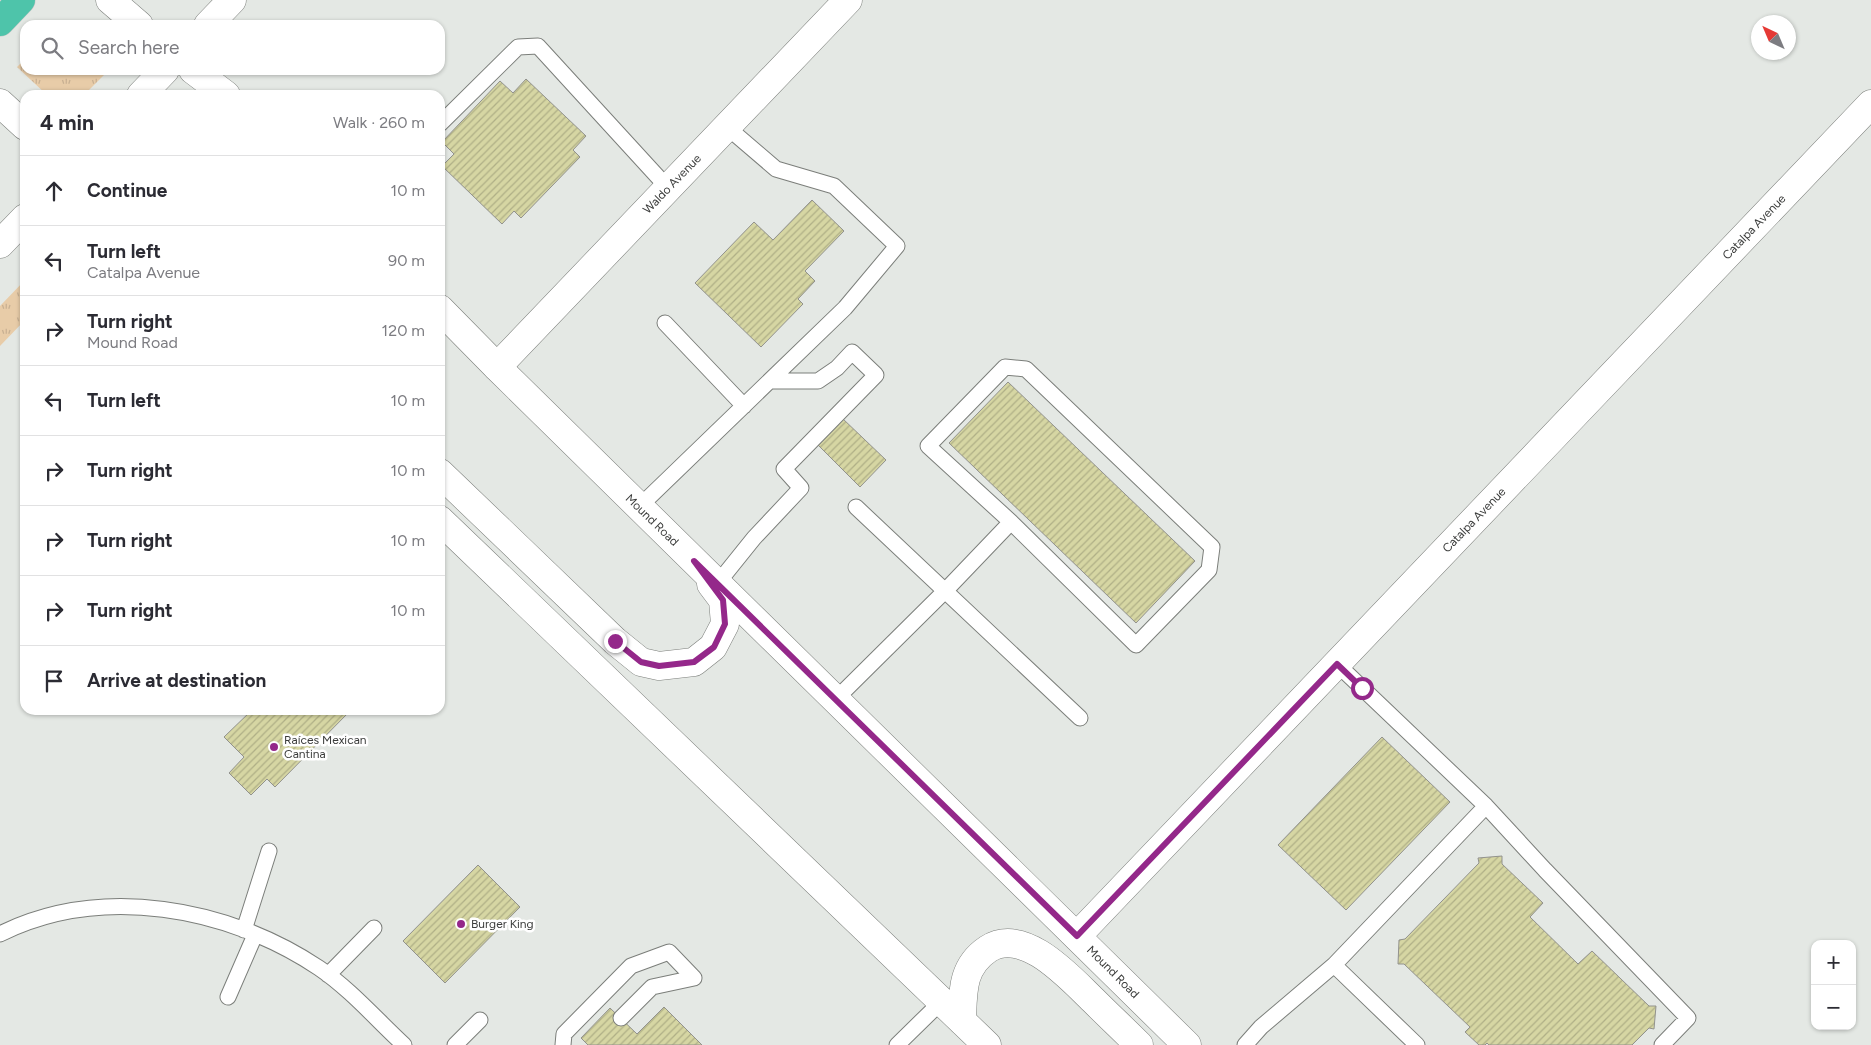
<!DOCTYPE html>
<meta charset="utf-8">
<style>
body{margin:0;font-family:Figtree,sans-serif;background:#f7f7f7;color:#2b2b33}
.controls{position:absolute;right:15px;bottom:15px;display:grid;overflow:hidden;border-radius:10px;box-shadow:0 1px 4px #0004}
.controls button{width:45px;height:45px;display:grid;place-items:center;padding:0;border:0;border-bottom:1px solid #e1e1e2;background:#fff;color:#2b2b33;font:25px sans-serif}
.compass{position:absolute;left:1751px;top:15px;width:45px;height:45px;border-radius:50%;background:#fff;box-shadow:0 1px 4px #0004;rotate:316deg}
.stop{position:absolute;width:15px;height:15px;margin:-11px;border:4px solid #94288a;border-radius:50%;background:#fff}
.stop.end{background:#94288a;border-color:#fff;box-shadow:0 1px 5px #0008}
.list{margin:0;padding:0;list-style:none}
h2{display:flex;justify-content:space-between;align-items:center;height:65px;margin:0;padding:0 20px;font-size:21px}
h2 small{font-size:16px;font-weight:400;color:#7c7c81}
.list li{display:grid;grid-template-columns:32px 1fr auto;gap:15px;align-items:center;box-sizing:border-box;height:70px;padding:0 20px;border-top:1px solid #e1e1e2}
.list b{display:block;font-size:19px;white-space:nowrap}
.list p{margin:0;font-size:16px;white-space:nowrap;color:#7c7c81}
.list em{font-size:16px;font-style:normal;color:#7c7c81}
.icon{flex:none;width:28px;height:28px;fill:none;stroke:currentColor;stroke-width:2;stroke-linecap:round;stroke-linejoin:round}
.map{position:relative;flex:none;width:1871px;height:1045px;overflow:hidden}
.search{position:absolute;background:#fff;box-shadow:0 1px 4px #0004;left:20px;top:20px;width:425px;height:55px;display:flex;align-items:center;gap:12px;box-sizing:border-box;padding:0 18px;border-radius:15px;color:#7c7c81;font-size:19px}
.panel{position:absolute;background:#fff;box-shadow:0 1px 4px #0004;left:20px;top:90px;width:425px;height:625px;border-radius:15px}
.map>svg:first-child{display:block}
</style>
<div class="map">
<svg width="1871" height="1045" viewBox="0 0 1871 1045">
<defs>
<pattern id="grass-tufts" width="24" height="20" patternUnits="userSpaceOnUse" patternTransform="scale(1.25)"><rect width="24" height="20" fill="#e8cca8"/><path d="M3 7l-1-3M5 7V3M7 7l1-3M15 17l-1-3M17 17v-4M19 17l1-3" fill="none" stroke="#c8b092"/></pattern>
<pattern id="building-hatch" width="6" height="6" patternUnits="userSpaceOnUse" patternTransform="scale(1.25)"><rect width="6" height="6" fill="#d6d6a3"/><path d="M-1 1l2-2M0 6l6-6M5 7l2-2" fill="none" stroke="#afaf86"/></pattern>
</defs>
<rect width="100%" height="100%" fill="#e4e8e4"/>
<path fill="url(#grass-tufts)" d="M25 59V70H109L84 95H47L17 67Z
M25 280V320L0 346V306Z"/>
<path fill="url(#building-hatch)" stroke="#92928d" d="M526 79 586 136 573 150 580 157 521 218 514 211 502 224 442 166 454 154 442 142 500 81 513 93Z
M812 200 844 231 805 271 815 281 798 299 803 304 761 347 695 283 754 222 773 240Z
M1008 382 1195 561 1136 623 949 443Z
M842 418 886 460 860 487 817 444Z
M252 710H351L275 787 267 779 251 795 229 773 244 757 224 737Z
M1382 737 1450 802 1346 910 1278 845Z
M1502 856V864L1543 903 1530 917 1578 964 1592 951 1649 1006H1656L1654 1029 1649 1028 1632 1045H1489L1487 1043 1485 1045H1479L1465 1032 1470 1027 1404 964H1398L1399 940 1405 939 1479 863 1478 858Z
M478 865 520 907 445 983 403 941Z
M664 1007 702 1045H588L581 1038 610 1008 637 1034Z"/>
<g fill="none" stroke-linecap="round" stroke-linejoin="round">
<defs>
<path id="lane" d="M440 124 518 47 538 46 668 188
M665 323 744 406
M639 507 845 308 897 246 834 186 776 169 727 127
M856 507 1080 718
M717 584 754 538 801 488 784 469 876 375 852 352 837 368 818 381H770
M835 700 945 591 1011 522 1136 645 1209 570 1212 547 1026 369 1005 367 928 446 1011 522
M1486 806 1545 870 1688 1018 1662 1045
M244 930 269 851
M0 934C101 884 228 907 319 968 350 989 376 1019 404 1045
M1334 965 1486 806 1337 664
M328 975 374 928
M228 997 255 935
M621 1018 652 987 694 978
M455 1045 480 1020
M563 1045 564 1034 631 966 669 952 694 978
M897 1045 942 1001
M1245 1045 1261 1027 1334 965 1417 1045"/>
<path id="street" d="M497 367 848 0
M1077 936 1871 104"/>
<path id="secondary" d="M110 0 139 25
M208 25 232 0
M193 70 226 95
M141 95 165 70
M0 103 25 126
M0 244 25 218
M440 309 497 367 1187 1045
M440 473 615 641 641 662 659 666 694 662 713 647 725 624 723 600 711 584
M440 520 987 1045
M962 1021C963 993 961 967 988 949 1024 926 1069 977 1093 1000 1108 1015 1124 1030 1139 1045"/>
<path id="highway" d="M0 22 21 0"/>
</defs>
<use href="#lane" stroke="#7b7e7a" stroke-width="17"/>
<use href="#street" stroke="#7b7e7a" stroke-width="29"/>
<use href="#secondary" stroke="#7b7e7a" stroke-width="29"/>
<use href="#highway" stroke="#c4c4c4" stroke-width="29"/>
<use href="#lane" stroke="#fff" stroke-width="15"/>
<use href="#street" stroke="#fff" stroke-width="28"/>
<use href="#secondary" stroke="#fff" stroke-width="28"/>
<use href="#highway" stroke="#4ec4aa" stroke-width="28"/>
</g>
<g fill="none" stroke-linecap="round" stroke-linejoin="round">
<path stroke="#94288a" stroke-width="6" d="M615 641 641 662 659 666 694 662 714 647 725 624 723 600 694 561 1077 936 1337 664 1362 688"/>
</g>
<g fill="#94288a" stroke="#fff" stroke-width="2">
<circle cx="274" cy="747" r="5"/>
<circle cx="461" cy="924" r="5"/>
</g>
<g text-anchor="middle" stroke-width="5" stroke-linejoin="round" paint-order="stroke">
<g font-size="12" fill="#3b3c3b" stroke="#fff">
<text transform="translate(672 184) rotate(-46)" y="4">Waldo Avenue</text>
<text transform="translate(1754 227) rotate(-46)" y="4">Catalpa Avenue</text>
<text transform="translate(652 520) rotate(44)" y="4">Mound Road</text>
<text transform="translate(1474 520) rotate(-46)" y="4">Catalpa Avenue</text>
<text transform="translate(1113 972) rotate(45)" y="4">Mound Road</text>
</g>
<g font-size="12" fill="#3b3c3b" stroke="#fff" text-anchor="start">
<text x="284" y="744">Raíces Mexican<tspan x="284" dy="14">Cantina</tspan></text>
<text x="471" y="928">Burger King</text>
</g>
</g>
</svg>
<div class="controls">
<button>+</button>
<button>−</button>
</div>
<svg class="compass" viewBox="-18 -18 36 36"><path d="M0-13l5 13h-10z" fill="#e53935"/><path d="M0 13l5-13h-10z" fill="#7c7c81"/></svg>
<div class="stop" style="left:1362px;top:688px"></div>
<div class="stop end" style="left:615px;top:641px"></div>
<div class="search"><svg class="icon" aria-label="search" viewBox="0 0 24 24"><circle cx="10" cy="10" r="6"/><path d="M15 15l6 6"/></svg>Search here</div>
<section class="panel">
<h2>4 min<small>Walk · 260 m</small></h2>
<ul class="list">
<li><svg class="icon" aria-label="ahead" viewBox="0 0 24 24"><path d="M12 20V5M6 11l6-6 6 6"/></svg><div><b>Continue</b></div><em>10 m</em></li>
<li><svg class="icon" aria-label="left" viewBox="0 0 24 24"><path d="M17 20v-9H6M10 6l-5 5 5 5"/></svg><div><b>Turn left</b><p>Catalpa Avenue</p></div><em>90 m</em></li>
<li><svg class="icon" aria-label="right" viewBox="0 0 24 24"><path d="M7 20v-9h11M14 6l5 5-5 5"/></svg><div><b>Turn right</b><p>Mound Road</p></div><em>120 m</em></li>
<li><svg class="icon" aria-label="left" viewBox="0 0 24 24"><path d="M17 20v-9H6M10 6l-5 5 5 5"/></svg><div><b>Turn left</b></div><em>10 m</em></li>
<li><svg class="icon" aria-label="right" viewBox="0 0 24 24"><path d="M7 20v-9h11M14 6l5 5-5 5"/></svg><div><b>Turn right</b></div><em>10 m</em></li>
<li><svg class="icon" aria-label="right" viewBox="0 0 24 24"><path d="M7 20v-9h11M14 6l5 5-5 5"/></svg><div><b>Turn right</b></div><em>10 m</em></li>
<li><svg class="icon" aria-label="right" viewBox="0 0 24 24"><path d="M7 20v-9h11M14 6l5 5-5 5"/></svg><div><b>Turn right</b></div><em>10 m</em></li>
<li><svg class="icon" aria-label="arrive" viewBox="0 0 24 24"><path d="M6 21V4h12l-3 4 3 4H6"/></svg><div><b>Arrive at destination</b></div></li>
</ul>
</section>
</div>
